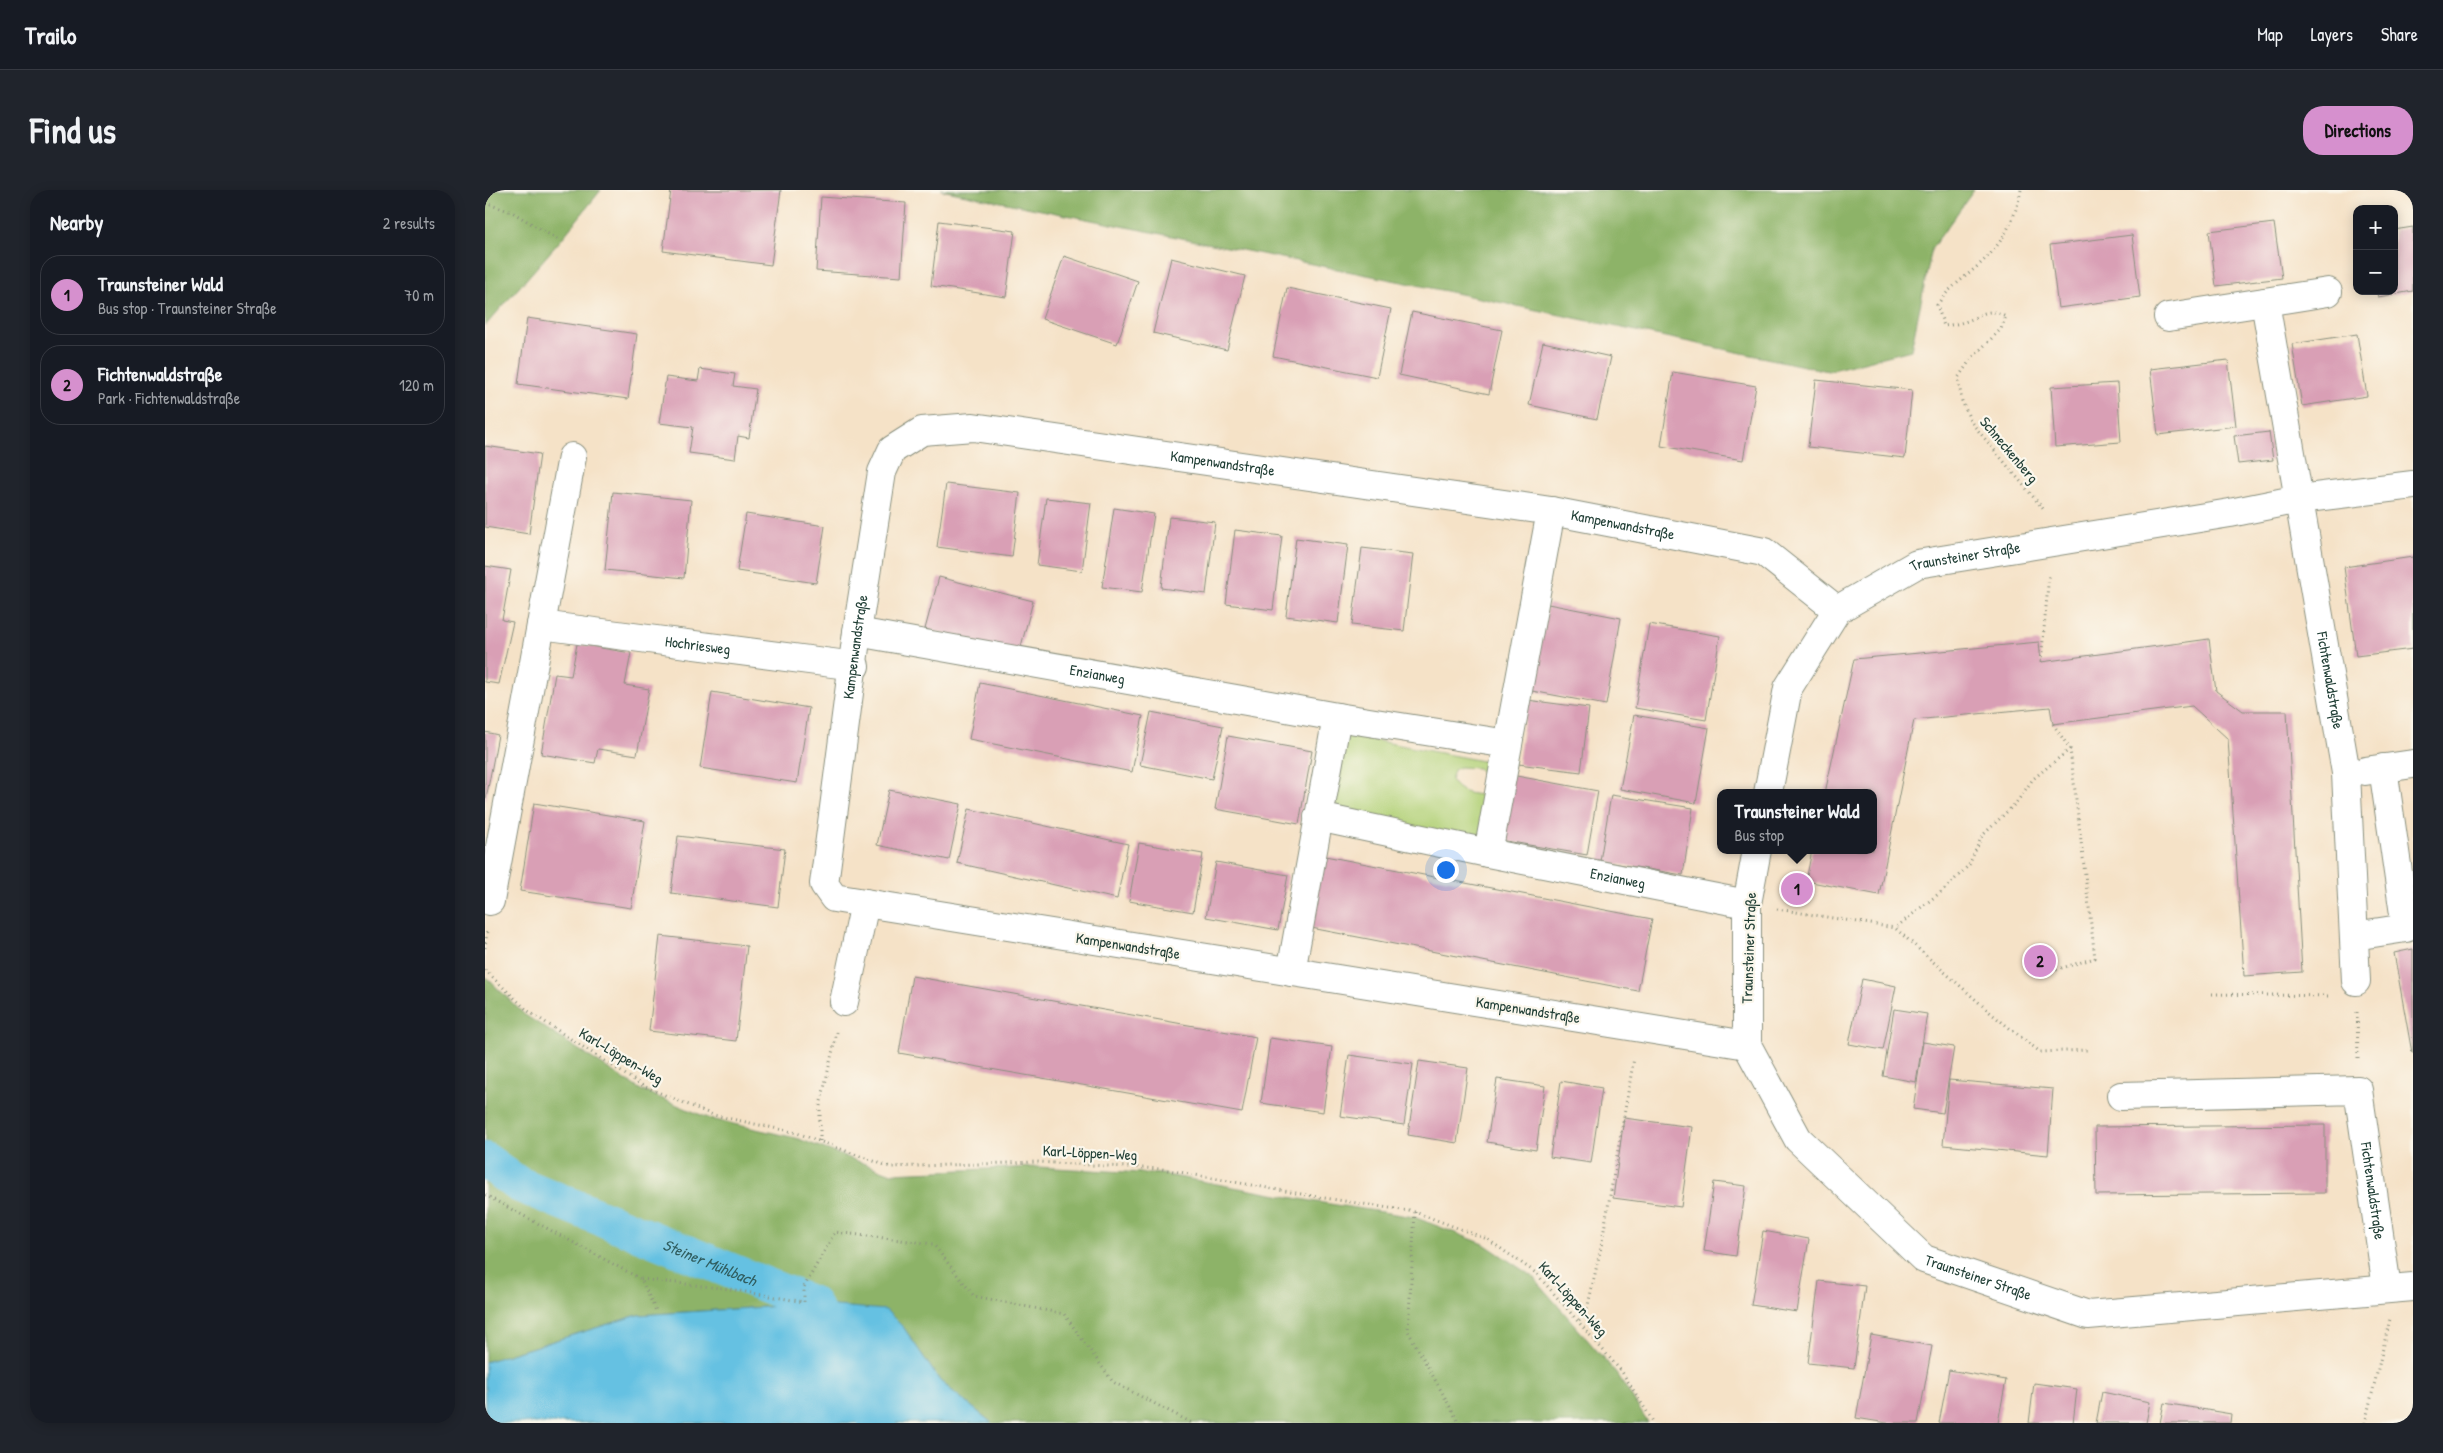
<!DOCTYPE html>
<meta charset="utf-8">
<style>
body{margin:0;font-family:"Patrick Hand",sans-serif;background:#20242c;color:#f1f3f6}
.controls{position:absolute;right:15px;top:15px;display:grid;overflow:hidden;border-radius:10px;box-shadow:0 2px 12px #0003}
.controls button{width:45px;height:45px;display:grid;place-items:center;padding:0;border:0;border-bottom:1px solid #363941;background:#171b24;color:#f1f3f6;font:25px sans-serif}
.you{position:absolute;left:960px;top:679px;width:18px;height:18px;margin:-12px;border:4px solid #fff;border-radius:50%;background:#1a73e8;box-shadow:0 0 0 8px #1a73e833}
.badge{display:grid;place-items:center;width:32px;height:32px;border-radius:50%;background:#d690ce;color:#111;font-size:16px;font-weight:700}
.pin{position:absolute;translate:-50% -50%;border:2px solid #fff;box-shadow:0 1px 5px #0006}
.popup{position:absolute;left:1232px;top:599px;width:160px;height:65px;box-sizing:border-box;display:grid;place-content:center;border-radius:10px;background:#171b24;filter:drop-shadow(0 1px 4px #0005);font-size:16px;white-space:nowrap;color:#9ea1a6}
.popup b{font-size:19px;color:#f1f3f6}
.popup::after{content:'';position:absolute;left:50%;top:100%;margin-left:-10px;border:10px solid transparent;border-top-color:#171b24}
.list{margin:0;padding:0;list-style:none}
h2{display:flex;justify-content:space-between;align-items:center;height:65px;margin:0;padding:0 20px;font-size:21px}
h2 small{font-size:16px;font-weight:400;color:#9ea1a6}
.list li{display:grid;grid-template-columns:32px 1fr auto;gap:15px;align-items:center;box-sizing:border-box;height:80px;margin:0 10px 10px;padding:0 10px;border:1px solid #363941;border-radius:20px}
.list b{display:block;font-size:19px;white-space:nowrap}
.list p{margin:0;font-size:16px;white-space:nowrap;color:#9ea1a6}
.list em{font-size:16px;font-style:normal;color:#9ea1a6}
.map{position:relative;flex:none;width:1928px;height:1233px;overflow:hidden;border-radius:20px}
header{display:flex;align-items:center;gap:30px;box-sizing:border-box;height:70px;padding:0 25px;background:#171b24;border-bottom:1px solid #363941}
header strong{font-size:24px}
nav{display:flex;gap:28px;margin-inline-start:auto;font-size:18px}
.intro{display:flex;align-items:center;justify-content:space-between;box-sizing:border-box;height:120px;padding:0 30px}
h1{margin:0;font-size:35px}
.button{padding:12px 22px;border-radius:20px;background:#d690ce;color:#111;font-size:18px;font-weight:700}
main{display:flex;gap:30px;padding:0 30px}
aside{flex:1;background:#171b24;border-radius:20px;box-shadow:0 2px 12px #0003}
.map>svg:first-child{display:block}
</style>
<header>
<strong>Trailo</strong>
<nav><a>Map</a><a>Layers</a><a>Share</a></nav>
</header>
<div class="intro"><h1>Find us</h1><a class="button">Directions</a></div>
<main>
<aside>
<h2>Nearby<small>2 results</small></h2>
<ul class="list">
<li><span class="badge">1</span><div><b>Traunsteiner Wald</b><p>Bus stop · Traunsteiner Straße</p></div><em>70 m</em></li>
<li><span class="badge">2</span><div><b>Fichtenwaldstraße</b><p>Park · Fichtenwaldstraße</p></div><em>120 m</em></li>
</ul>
</aside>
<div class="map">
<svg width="1928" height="1233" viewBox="0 0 1928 1233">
<rect width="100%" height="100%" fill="#fbf7ec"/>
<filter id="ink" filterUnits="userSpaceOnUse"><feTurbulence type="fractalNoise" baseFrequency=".02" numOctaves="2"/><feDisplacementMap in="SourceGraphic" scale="10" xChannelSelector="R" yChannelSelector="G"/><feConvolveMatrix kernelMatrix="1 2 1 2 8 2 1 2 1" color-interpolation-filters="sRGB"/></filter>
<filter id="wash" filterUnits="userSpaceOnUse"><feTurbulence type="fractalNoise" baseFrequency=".0096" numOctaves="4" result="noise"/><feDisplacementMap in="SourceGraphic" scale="20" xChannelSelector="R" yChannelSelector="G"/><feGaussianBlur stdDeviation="1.12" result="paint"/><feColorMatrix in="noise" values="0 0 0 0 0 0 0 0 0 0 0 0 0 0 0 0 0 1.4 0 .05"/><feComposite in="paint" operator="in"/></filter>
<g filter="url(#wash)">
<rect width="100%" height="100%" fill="#f5e2c7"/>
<path fill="#b2d178" stroke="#688756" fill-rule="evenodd" d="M862 545 1013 574 1003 663 858 632 849 610ZM974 577 993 578 1000 585V595L995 605C981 603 974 602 966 590L969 580Z"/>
<path fill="#8db368" stroke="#56784e" d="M0 0H116L75 51 0 136Z
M456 0H1489L1447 58 1426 160 1343 181 927 94Z
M0 786 40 825 156 900 226 929 311 948 404 983 552 977 676 984 832 1012 929 1027 999 1054 1048 1087 1133 1185 1163 1233H507L455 1191 419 1138 327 1114 153 1125 0 1172Z"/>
<path fill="#65c1e2" stroke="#427f8b" d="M327 1114 401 1120 419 1138 455 1191 507 1233H0V1172L153 1125Z"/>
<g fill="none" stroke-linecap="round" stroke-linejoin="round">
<path stroke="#65c1e2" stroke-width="36" id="s1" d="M0 970 33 994 327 1114 393 1233"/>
</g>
<g id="blocks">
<path fill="#d99fb5" d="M186 0H296L286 75 178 61Z
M336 7 421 13 416 87 331 81Z
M454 31 530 41 521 107 446 96Z
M1789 33 1797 88 1731 96 1724 41Z
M1928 37V101L1893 107 1891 101H1909V40Z
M1647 45 1655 107 1573 118 1565 55Z
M579 66 653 91 632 154 557 129Z
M686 68 760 86 742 160 668 143Z
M802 98 906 119 892 187 788 166Z
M927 122 1017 140 1004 204 914 185Z
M42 128 152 144 143 209 33 194Z
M1872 144 1882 206 1817 216 1807 154Z
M1058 152 1126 167 1112 229 1044 215Z
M1743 170 1751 236 1673 245 1665 179Z
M215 179 250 184 248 196 271 199 264 248 253 246 250 269 204 263 208 237 174 233 181 187 213 191Z
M1188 182 1271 196 1258 270 1176 256Z
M1331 190 1427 200 1420 268 1323 257Z
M1632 193 1636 252 1570 257 1566 197Z
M1784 242 1788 270 1753 274 1749 246Z
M0 256 55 264 44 344 0 337Z
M461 294 535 303 527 367 452 357Z
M128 302 206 310 199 388 120 380Z
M561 308 606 313 597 381 552 375Z
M629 318 669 324 657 402 617 397Z
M261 324 340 336 331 393 252 381Z
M684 327 730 332 721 404 676 398Z
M750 340 797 346 788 420 741 414Z
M811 348 863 355 853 433 801 426Z
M877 358 928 364 919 441 867 435Z
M1928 367V459L1871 466 1859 377Z
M0 376 26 380 17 430 28 432 14 494 0 492Z
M454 387 548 411 534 464 440 439Z
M1063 414 1136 428 1121 515 1047 501Z
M1164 434 1235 446 1221 530 1150 518Z
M1724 449 1731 501 1758 521H1802L1817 782 1759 786 1743 549 1707 516 1568 534 1565 517 1429 530 1394 705 1321 691 1327 660H1388V603H1340L1369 469 1554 452 1556 472Z
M92 454 146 463 140 495 164 499 152 565 113 559 110 573 56 564 70 484 86 486Z
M495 493 658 526 647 582 484 549Z
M227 502 324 518 312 593 215 578Z
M1042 510 1104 518 1096 582 1033 574Z
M666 522 738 536 727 589 655 575Z
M1149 525 1224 538 1211 613 1135 599Z
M0 542 13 545 1 609H0Z
M743 546 827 561 814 634 730 619Z
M1026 585 1113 601 1102 665 1015 650Z
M404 600 476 614 464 670 392 655Z
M1126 605 1208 618 1198 685 1115 671Z
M49 613 160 631 146 718 35 701Z
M484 619 643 654 632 709 472 673Z
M193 646 300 659 293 717 186 703Z
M654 653 718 664 708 722 644 711Z
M835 665 1167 729 1153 801 821 737Z
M731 672 803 685 793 740 721 727Z
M175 746 262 756 251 851 164 841Z
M1928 759V863H1927L1909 763Z
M427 786 771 847 757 923 414 863Z
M1377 789 1411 796 1398 860 1364 854Z
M1409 819 1442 824 1431 892 1398 886Z
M785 848 847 857 838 922 776 913Z
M1438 852 1469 857 1458 923 1428 919Z
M864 865 928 874 919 935 855 926Z
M934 871 983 878 972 953 923 945Z
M1012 889 1060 896 1051 960 1002 952Z
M1464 890 1568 899 1563 965 1458 955Z
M1076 891 1117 898 1106 973 1065 967Z
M1139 928 1207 937 1196 1017 1128 1008Z
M1840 935V1003L1611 1005 1610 937Z
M1229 992 1261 996 1251 1066 1219 1061Z
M1278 1041 1324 1049 1312 1122 1266 1115Z
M1334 1091 1380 1096 1369 1178 1323 1173Z
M1386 1145 1447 1156 1433 1233H1402L1371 1228Z
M1464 1180 1521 1190 1513 1233H1454Z
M1549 1193 1592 1199 1588 1233H1544Z
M1617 1202 1665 1212 1661 1233H1611Z
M1679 1213 1746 1224 1745 1233H1675Z"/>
</g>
</g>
<g filter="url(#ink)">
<use href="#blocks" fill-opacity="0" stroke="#8a907e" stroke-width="1"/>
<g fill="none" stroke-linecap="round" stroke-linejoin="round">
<defs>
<g id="minor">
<path id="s2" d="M1780 112 1861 583 1871 791"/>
<path d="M1683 127 1843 102"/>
<path id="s3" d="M56 435 370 476"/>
<path id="s4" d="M372 442 852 527 1023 554"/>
<path d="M1880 581 1928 574"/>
<path id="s5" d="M1283 603 1303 498 1352 420 1432 374 1745 323 1814 309 1928 295"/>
<path id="s6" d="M833 627 1003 663 1262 714"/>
<path id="s7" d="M1272 660 1262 714V855L1313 949 1439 1069 1603 1125 1928 1097"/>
<path d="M1003 663 1066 321"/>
<path d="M5 711 87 267"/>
<path d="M1869 746 1921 738 1898 578"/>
<path d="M806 782 852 527"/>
<path d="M359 812 380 713"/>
<path id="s8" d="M1262 855 349 708 339 694 372 442 397 282 407 260 437 241 488 237 1066 321 1279 362 1352 420"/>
<path id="s9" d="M1636 906 1873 900 1902 1098"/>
</g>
</defs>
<use href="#minor" stroke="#8a907e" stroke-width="30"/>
<path stroke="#8a907e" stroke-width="3" stroke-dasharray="1 4" stroke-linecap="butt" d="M1536 0C1529 34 1515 58 1488 80 1474 92 1462 100 1452 115L1459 136C1465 135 1473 134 1479 132 1496 127 1501 116 1521 126L1516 139 1486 169 1473 188 1477 211 1486 232 1560 321
M0 13 27 22 75 51
M1556 472 1564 384
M1568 534 1585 559 1610 768 1550 786C1538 777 1541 766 1551 758L1560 759 1567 766 1570 780
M1585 559 1548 589 1531 613 1497 646 1484 675 1461 698 1410 738 1508 825 1555 862 1603 860
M1292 719 1410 738
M0 758 2 741
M0 780 43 821 158 896 228 925 312 943 405 977 552 972 677 979 833 1007 930 1022 1002 1049 1051 1083 1137 1182 1169 1233
M1727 804 1844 806
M1872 822 1873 868
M335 951V916L352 842
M0 1005 156 1089 171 1121
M930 1022 923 1141 974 1233
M156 1089 244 1099 319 1112V1097L350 1042 448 1054 489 1106 579 1124 628 1192 707 1233
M1094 1130 1101 1124 1116 1057 1149 868
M1880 1233 1905 1129"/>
<use href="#minor" stroke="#fff" stroke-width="28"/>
</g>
</g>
<g text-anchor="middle" stroke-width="4.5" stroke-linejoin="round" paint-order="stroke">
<g font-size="15" fill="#1f3d34" stroke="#fbf7ec">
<text transform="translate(1524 260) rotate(50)" y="5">Schneckenberg</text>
<text dy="5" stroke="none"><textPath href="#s8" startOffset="1721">Kampenwandstraße</textPath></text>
<text dy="5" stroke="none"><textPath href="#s8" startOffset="2126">Kampenwandstraße</textPath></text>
<text dy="5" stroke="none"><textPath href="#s5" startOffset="340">Traunsteiner Straße</textPath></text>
<text dy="5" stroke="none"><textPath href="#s3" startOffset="158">Hochriesweg</textPath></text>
<text dy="5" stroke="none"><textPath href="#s8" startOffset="1181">Kampenwandstraße</textPath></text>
<text dy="5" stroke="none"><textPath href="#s4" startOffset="244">Enzianweg</textPath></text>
<text dy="5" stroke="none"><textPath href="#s2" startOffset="384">Fichtenwaldstraße</textPath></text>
<text dy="5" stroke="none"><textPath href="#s6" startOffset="306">Enzianweg</textPath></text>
<text transform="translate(643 756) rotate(9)" y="5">Kampenwandstraße</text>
<text transform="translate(1264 758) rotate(-88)" y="5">Traunsteiner Straße</text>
<text transform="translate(1043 820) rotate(9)" y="5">Kampenwandstraße</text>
<text transform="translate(136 866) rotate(31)" y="5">Karl-Löppen-Weg</text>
<text transform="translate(605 963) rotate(3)" y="5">Karl-Löppen-Weg</text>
<text dy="5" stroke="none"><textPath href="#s9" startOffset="339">Fichtenwaldstraße</textPath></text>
<text dy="5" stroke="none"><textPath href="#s7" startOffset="534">Traunsteiner Straße</textPath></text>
<text transform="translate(1088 1109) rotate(48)" y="5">Karl-Löppen-Weg</text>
</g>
<g font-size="16" font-style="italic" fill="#305e60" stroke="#fbf7ec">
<text dy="6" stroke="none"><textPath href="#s1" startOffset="248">Steiner Mühlbach</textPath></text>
</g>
</g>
</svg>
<div class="controls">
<button>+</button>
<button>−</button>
</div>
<div class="you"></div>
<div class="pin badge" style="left:1312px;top:699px">1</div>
<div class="popup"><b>Traunsteiner Wald</b>Bus stop</div>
<div class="pin badge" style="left:1555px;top:771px">2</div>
</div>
</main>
